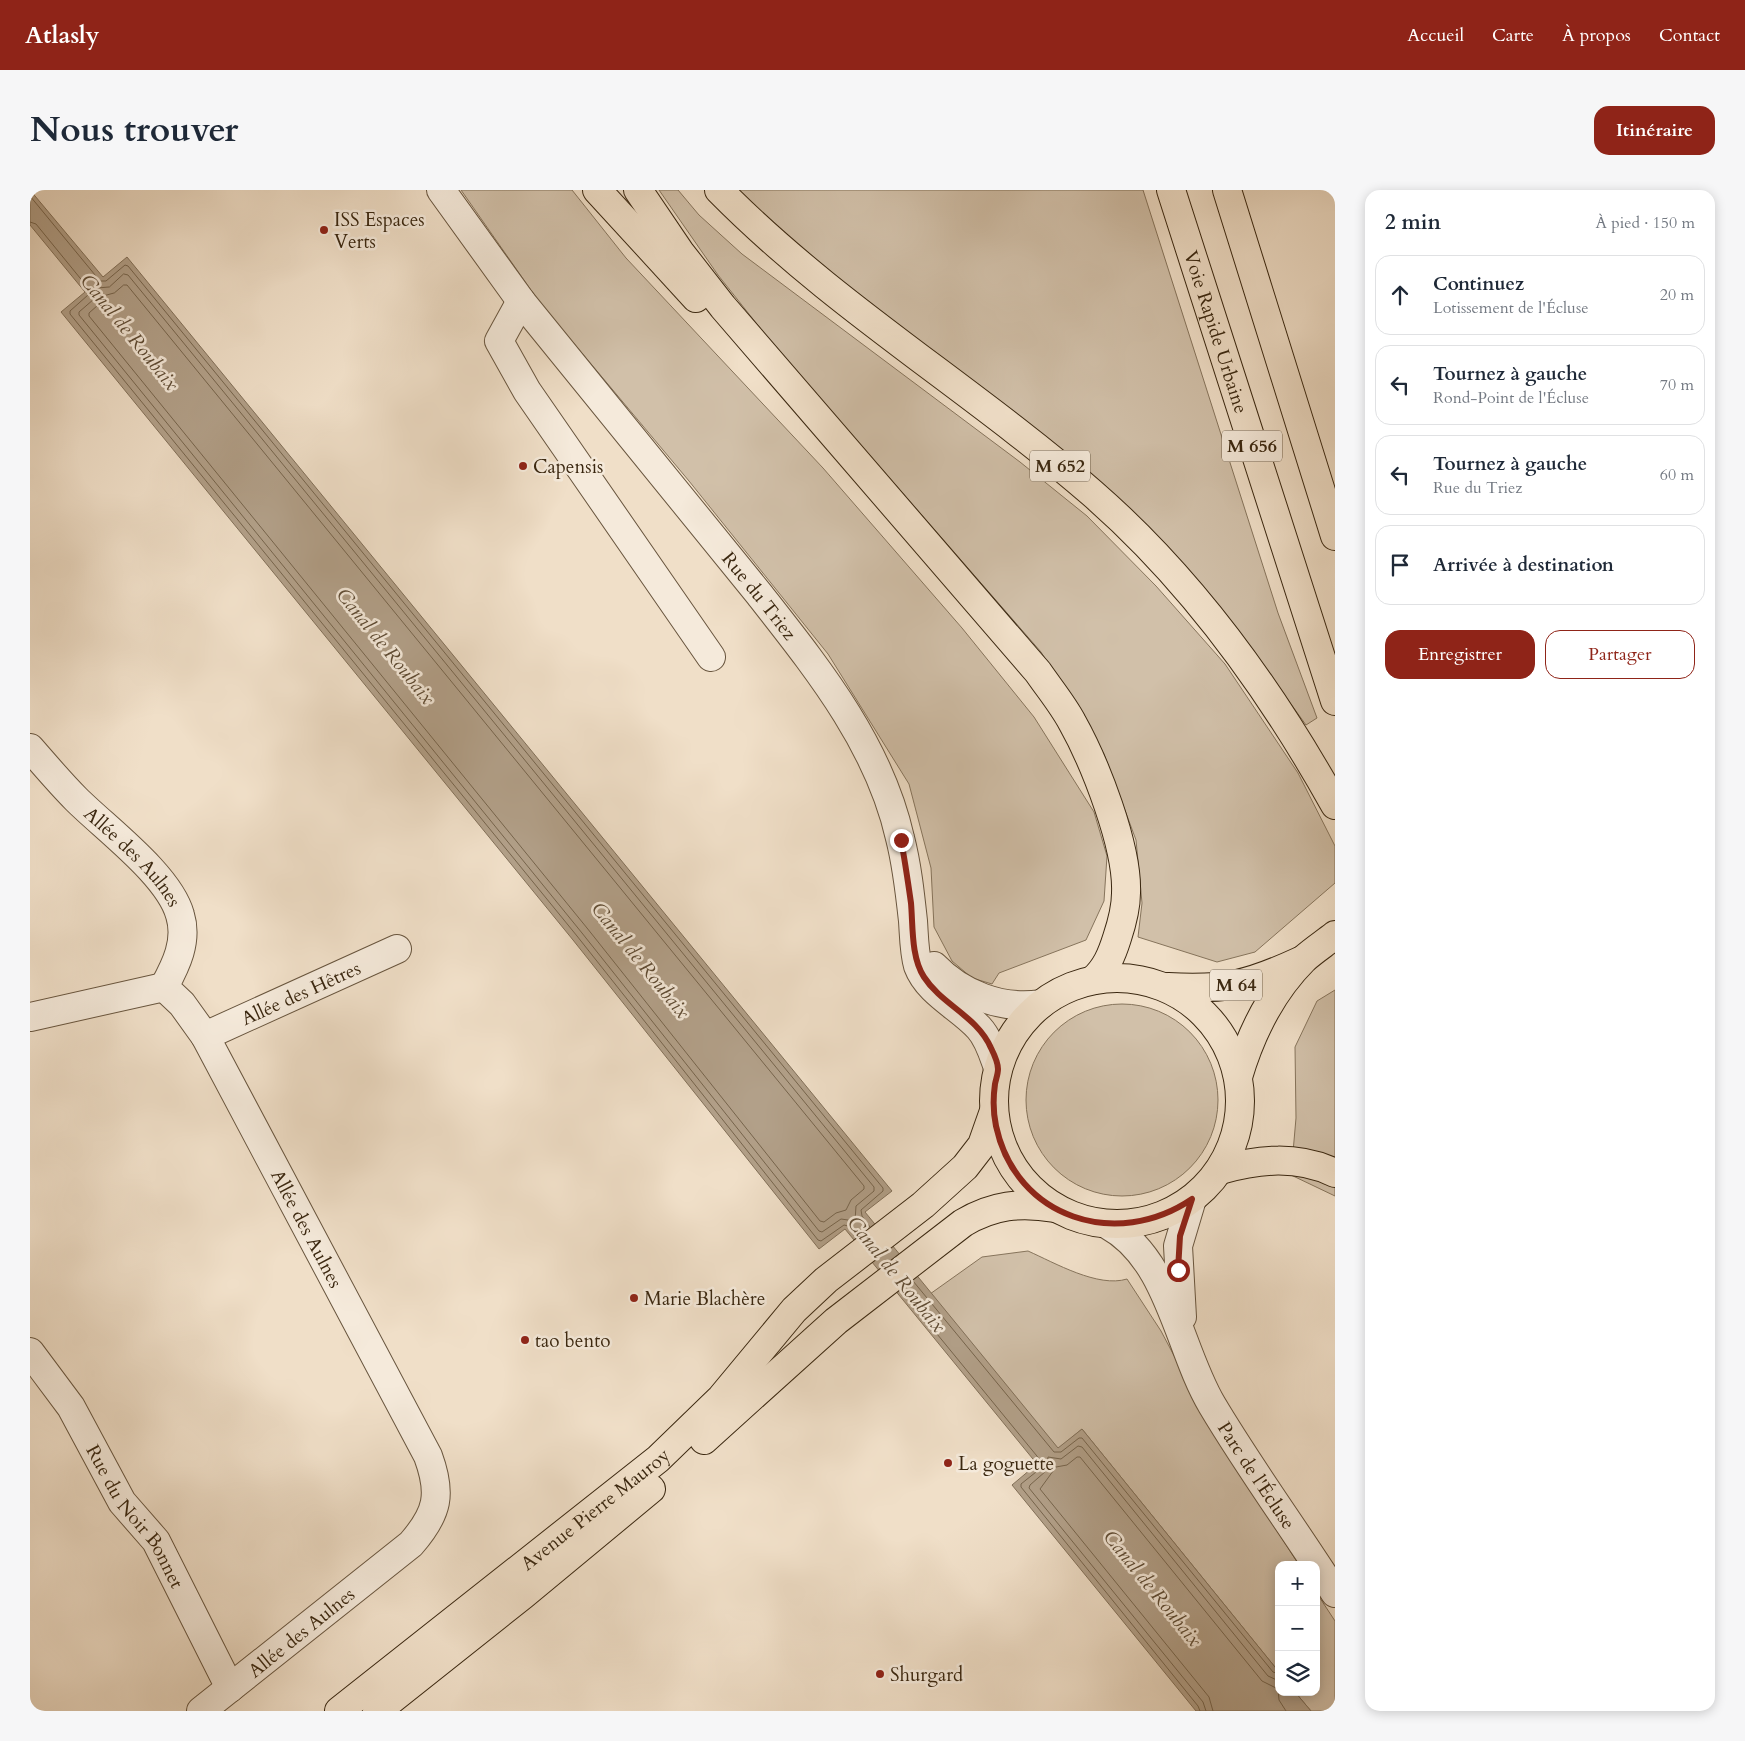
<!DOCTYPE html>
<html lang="fr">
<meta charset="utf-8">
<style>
body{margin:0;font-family:Cardo,serif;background:#f6f6f7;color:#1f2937}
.controls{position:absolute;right:15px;bottom:15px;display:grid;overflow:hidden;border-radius:10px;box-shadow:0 2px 12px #0003}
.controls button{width:45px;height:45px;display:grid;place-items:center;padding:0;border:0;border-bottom:1px solid #e0e1e3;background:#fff;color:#1f2937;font:25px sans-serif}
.stop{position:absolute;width:15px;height:15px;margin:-11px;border:4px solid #8f2418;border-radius:50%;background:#fff}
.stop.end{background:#8f2418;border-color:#fff;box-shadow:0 1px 5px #0008}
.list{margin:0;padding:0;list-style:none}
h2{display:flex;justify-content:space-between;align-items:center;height:65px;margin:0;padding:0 20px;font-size:21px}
h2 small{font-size:16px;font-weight:400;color:#747a83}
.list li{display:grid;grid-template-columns:32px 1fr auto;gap:15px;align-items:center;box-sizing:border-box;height:80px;margin:0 10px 10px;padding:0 10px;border:1px solid #e0e1e3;border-radius:15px}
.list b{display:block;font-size:19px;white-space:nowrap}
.list p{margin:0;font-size:16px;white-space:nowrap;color:#747a83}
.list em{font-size:16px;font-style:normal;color:#747a83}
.actions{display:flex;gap:10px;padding:15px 20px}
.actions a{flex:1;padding:11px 0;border:1px solid #8f2418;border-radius:15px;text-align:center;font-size:18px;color:#8f2418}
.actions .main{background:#8f2418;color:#fff}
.icon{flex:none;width:28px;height:28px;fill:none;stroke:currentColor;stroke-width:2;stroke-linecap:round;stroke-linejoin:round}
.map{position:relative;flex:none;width:1305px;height:1521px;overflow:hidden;border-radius:15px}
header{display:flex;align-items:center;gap:30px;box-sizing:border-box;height:70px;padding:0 25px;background:#8f2418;color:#fff}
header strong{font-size:24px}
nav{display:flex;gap:28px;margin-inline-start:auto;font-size:18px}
.intro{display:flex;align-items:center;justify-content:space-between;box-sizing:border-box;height:120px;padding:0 30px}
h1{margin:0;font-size:35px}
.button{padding:12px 22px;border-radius:15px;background:#8f2418;color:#fff;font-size:18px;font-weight:700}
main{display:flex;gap:30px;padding:0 30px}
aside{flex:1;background:#fff;border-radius:15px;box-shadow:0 2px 12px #0003}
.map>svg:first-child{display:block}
</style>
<header>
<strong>Atlasly</strong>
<nav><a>Accueil</a><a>Carte</a><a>À propos</a><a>Contact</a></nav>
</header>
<div class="intro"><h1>Nous trouver</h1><a class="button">Itinéraire</a></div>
<main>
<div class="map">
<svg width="1305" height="1521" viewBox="0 0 1305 1521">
<rect width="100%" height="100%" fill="#f0dfc8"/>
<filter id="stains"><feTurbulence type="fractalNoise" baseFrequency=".004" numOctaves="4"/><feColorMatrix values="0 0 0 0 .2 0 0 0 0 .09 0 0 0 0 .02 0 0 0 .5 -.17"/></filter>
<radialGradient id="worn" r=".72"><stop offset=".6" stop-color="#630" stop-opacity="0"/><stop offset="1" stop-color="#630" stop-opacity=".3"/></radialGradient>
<path fill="#d1c0a9" stroke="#86745c" d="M431 0H542L596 68 793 278 932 438 1004 527 1064 622 1077 666 1074 711 1056 750 969 783 962 794 942 788 922 771 904 737 901 678 879 594 798 464 659 291 510 113Z
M629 0H648L669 25 712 64 990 272 1057 326 1126 396 1195 474 1268 583 1305 656V693L1225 762 1187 772 1108 747 1112 713 1106 650 1074 564 1011 462 742 153 688 85Z
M705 0H1113L1248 423 1287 528 1276 535 1207 439 1138 358 1057 279 795 82Z
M1305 800V1006L1261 985 1266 928 1265 857 1287 811Z
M996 910a96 96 0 1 1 192 0a96 96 0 1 1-192 0Z
M998 1061C1025 1073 1068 1098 1097 1089L1131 1141 1187 1247 1269 1375H1249V1482L1052 1239 1028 1259 900 1104 952 1067Z
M1286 1402 1305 1431V1521H1281L1265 1502H1286Z"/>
<path fill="#b2a089" stroke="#827059" d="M0 0 73 87 97 67 862 1001 835 1022 1028 1258 1052 1239 1249 1482V1502H1265L1281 1521H1166L982 1295 1007 1274 815 1039 789 1059 543 750 31 122 55 102 0 35Z"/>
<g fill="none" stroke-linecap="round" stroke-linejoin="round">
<path stroke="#76644c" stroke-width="1" d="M0 6 70 91H76L95 75 98 76 853 998V1001L831 1020 832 1026 840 1037
M0 32 6 34 59 99 58 105 40 121V124L547 746 788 1050 791 1051 814 1035 818 1036 827 1047
M94 84 98 85 844 997V1001L826 1016 825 1031 811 1029 792 1042 789 1041 552 743 49 125V122L64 109 67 98 79 97Z
M94 95H97L834 996V999L821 1010 816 1020 806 1023 794 1032 790 1031 557 738 59 126V123L68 115 73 106 84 103Z
M883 1091 1024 1262H1031L1049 1248H1052L1243 1482 1249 1484
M871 1100 1011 1271V1278L991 1294V1297L1168 1516 1170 1521
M1176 1521 1173 1512 999 1298 1000 1295 1016 1281 1018 1267 1031 1269 1048 1256 1052 1257 1238 1486 1249 1491
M1183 1521 1179 1507 1010 1299 1026 1277 1037 1275 1047 1267H1050L1232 1491 1248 1499 1249 1510 1256 1521"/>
<defs>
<g id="minor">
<path id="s1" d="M411 0 491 111 729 404C787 478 849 554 870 648 877 675 880 703 883 731 884 745 884 762 888 776 898 803 930 817 949 838 959 849 963 864 968 878"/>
<path d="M491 111 469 151 497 201 681 467"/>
<path id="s2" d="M0 558C15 575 30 593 46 609 76 639 139 685 150 725 158 751 146 775 134 797L152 814 175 846 398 1266C412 1304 408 1323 381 1354L171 1521"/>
<path d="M904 776C931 804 971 820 1011 814"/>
<path d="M0 827 134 797"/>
<path id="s3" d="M175 846 367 759"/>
<path id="s4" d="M1078 1035C1140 1069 1148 1158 1182 1215 1220 1279 1265 1340 1305 1403"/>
<path d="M1152 1127 1148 1056 1162 1009"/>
<path id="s5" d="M0 1162 41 1217 92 1312 126 1351 200 1498"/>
</g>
<g id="major">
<circle cx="1087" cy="911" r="123"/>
<path d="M1138 797C1196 800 1218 795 1270 771"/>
<path d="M1208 887C1221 843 1241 802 1274 769 1284 760 1295 753 1305 745"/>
<path d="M674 1250 806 1131 933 1033C963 1015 990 1012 1025 1018"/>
<path id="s6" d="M309 1521 628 1269 691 1208 764 1120 796 1090 893 1015 935 977 952 955 964 921"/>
<path d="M347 1521 493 1405 621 1299"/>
</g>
<g id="highway">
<path d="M567 0 666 108"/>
<path d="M608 0 650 62 693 117 1008 482C1019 498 1033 515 1042 532 1065 573 1098 657 1096 703 1096 718 1092 733 1087 748 1082 764 1076 779 1063 790"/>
<path d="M689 0C801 114 941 198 1062 303 1162 390 1241 500 1305 615"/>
<path id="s7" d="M1141 0 1305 511"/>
<path d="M1197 0 1305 346"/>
<path d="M1190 980C1229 969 1267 965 1305 983"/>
</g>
</defs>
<use href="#minor" stroke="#68553e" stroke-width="30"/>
<use href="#major" stroke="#3a2710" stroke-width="30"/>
<use href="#highway" stroke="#3a2710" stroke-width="30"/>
<use href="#minor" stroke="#f5eadb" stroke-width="28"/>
<use href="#major" stroke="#f0dfc8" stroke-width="28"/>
<use href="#highway" stroke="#f0dfc8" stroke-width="28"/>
</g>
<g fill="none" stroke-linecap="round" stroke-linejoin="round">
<path stroke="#8f2418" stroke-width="6" d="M871 650C875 671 878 692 881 713 883 736 881 767 894 787 912 815 947 826 961 858 964 864 968 873 968 879 968 884 966 889 965 894 963 908 963 922 966 936 986 1029 1087 1060 1162 1009L1150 1046 1148 1080"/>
</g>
<g fill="#8f2418" stroke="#f5eadb" stroke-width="2">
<circle cx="294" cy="40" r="5"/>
<circle cx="493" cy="276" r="5"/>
<circle cx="604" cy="1108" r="5"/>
<circle cx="495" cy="1150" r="5"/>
<circle cx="918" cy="1273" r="5"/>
<circle cx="850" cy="1484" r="5"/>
</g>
<g text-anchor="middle" stroke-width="5" stroke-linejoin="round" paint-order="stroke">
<g fill="#f5eadb" stroke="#72624d" stroke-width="1">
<rect x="1192" y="240.5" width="60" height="31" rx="4"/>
<rect x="1000" y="260.5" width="60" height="31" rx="4"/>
<rect x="1180" y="779.5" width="52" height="31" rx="4"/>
</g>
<g font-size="18" font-weight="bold" fill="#3a2710">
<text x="1222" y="262">M 656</text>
<text x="1030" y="282">M 652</text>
<text x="1206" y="801">M 64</text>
</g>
<g font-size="19" fill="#3a2710" stroke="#f5eadb" text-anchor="start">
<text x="304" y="36">ISS Espaces<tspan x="304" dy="22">Verts</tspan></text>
<text x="503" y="283">Capensis</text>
<text x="614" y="1115">Marie Blachère</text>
<text x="505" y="1157">tao bento</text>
<text x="928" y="1280">La goguette</text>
<text x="860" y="1491">Shurgard</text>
</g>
<g font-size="19" fill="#3a2710" stroke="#f5eadb">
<text dy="7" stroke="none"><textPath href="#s7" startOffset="149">Voie Rapide Urbaine</textPath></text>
<text dy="7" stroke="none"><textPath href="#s1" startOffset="516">Rue du Triez</textPath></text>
<text dy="7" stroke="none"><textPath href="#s2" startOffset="150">Allée des Aulnes</textPath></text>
<text dy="7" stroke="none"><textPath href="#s3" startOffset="105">Allée des Hêtres</textPath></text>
<text dy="7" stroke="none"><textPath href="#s2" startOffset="584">Allée des Aulnes</textPath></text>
<text dy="7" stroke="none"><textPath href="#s4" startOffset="295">Parc de l'Écluse</textPath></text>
<text dy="7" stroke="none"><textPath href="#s6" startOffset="326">Avenue Pierre Mauroy</textPath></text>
<text dy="7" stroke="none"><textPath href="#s5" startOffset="196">Rue du Noir Bonnet</textPath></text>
<text transform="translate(271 1442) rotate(-39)" y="7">Allée des Aulnes</text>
</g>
<g font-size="20" font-style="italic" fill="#5e4b34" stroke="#f5eadb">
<text transform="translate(100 142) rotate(51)" y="7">Canal de Roubaix</text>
<text transform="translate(356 456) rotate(51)" y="7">Canal de Roubaix</text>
<text transform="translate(611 770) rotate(51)" y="7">Canal de Roubaix</text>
<text transform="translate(867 1084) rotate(51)" y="7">Canal de Roubaix</text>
<text transform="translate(1123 1398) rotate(51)" y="7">Canal de Roubaix</text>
</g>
</g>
<rect width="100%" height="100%" filter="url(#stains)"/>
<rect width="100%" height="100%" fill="url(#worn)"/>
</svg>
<div class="controls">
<button>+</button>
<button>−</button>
<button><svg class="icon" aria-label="layers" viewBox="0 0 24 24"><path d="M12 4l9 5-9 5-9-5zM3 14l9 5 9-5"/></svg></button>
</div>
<div class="stop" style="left:1148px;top:1080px"></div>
<div class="stop end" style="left:871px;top:650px"></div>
</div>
<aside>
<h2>2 min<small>À pied · 150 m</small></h2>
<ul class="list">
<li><svg class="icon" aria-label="ahead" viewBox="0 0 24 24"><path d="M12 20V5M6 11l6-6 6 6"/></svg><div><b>Continuez</b><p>Lotissement de l'Écluse</p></div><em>20 m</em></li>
<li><svg class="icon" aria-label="left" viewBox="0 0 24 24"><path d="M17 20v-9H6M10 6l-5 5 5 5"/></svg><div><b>Tournez à gauche</b><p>Rond-Point de l'Écluse</p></div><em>70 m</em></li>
<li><svg class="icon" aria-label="left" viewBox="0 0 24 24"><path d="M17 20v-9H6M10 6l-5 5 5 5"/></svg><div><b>Tournez à gauche</b><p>Rue du Triez</p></div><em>60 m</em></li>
<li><svg class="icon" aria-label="arrive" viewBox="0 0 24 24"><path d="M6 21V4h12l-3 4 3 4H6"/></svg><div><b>Arrivée à destination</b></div></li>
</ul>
<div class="actions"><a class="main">Enregistrer</a><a>Partager</a></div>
</aside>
</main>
